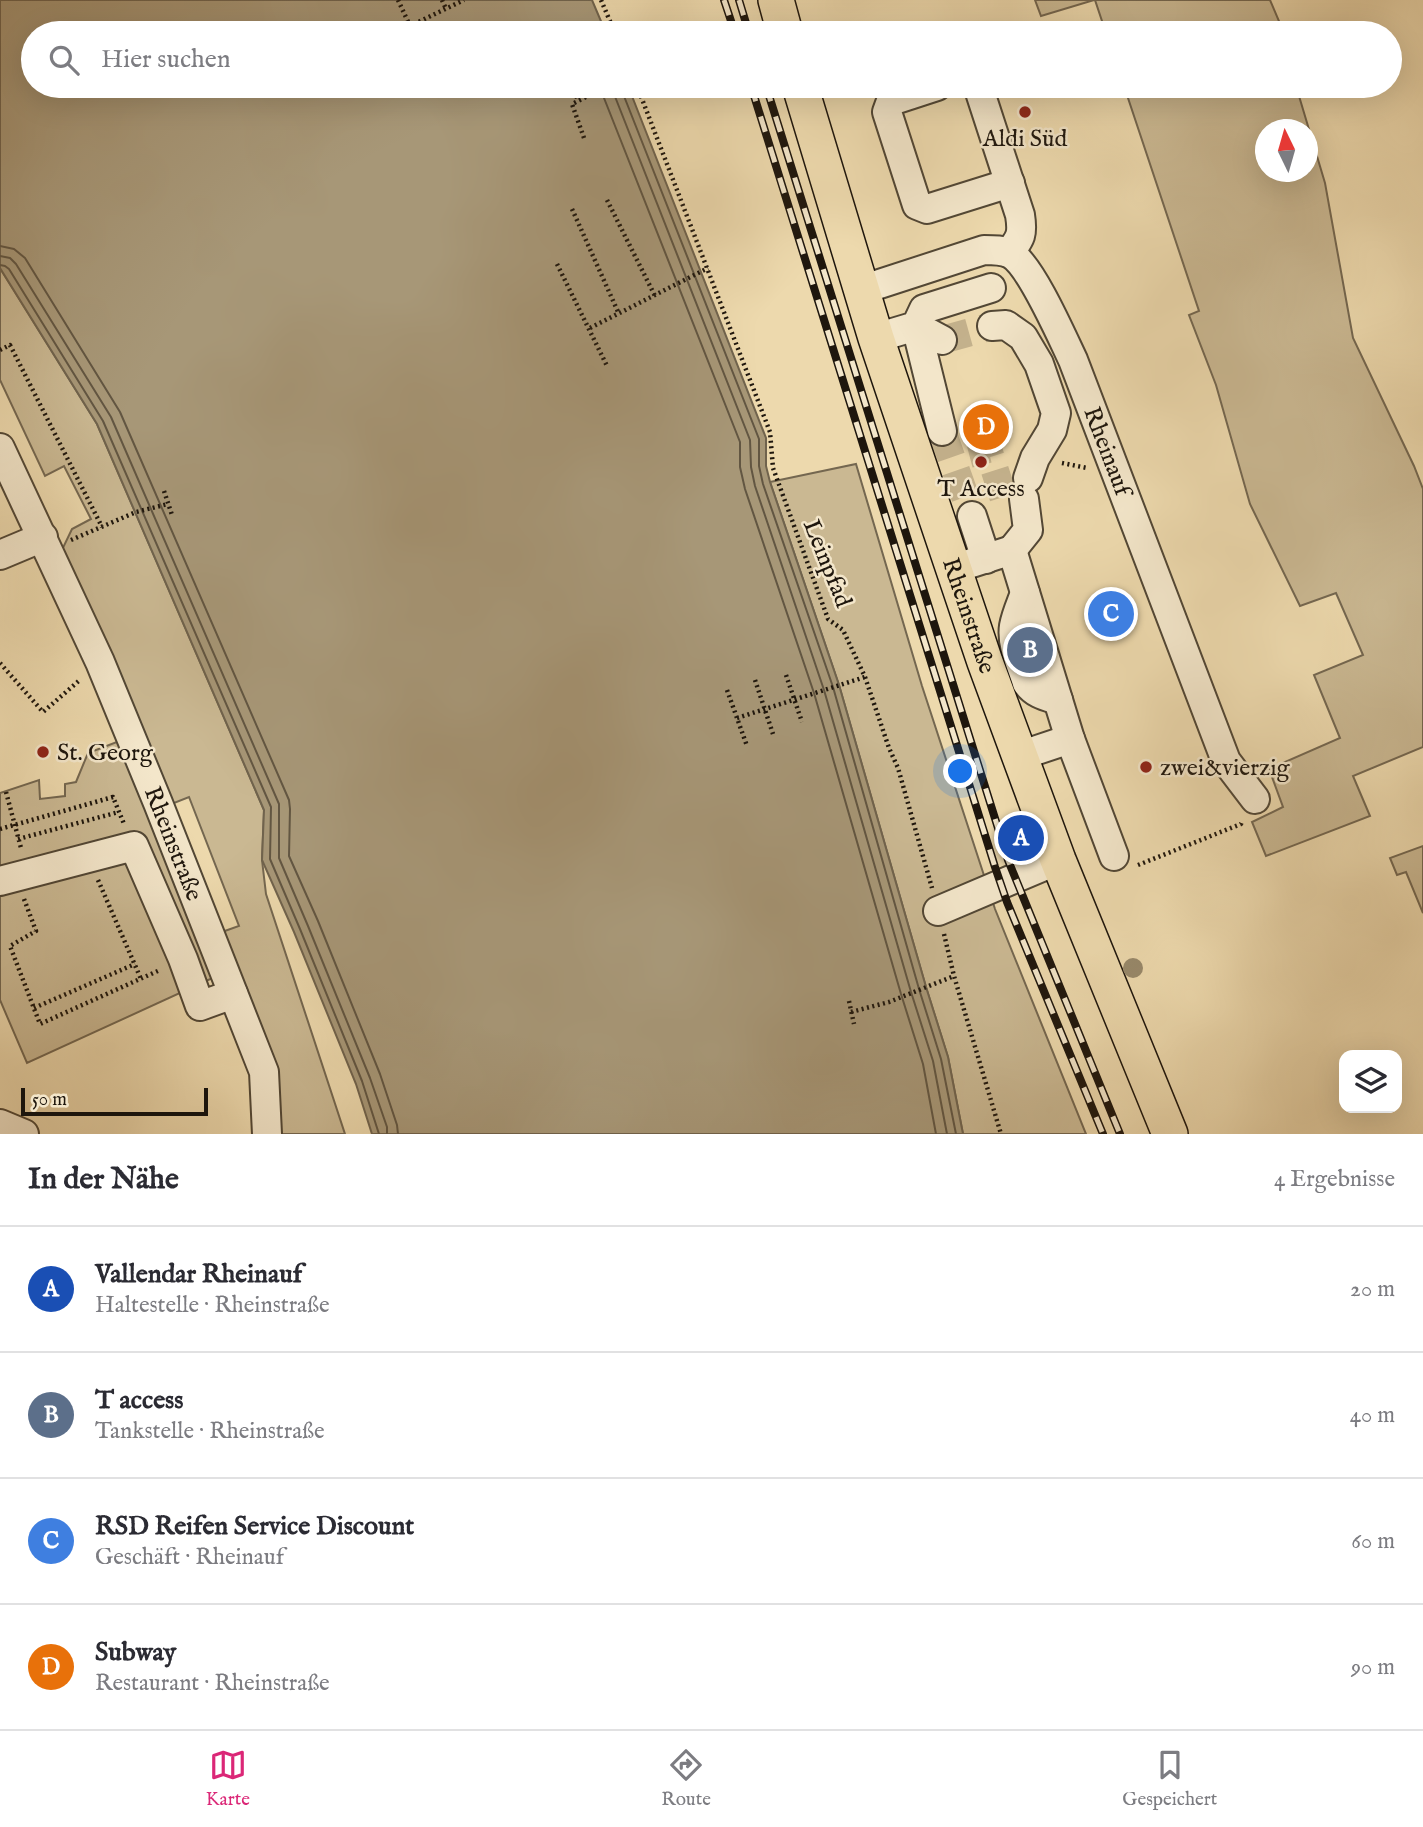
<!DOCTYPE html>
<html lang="de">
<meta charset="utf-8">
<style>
body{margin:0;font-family:"IM FELL English",serif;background:#f7f7f7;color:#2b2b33}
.controls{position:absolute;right:21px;bottom:21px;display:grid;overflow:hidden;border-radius:14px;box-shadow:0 7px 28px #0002}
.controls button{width:63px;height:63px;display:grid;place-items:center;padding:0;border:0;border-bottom:2px solid #e1e1e2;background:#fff;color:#2b2b33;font:35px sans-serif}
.compass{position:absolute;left:1255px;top:119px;width:63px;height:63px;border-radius:50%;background:#fff;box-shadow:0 7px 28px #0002;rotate:355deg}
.scale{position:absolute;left:21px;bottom:18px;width:187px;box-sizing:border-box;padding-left:7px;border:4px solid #1e160d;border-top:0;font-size:19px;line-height:24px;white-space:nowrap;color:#1e160d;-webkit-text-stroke:5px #f3e6ca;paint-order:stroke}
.you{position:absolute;left:961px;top:772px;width:24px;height:24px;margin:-18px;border:5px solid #fff;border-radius:50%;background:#1a73e8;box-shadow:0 0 0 10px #1a73e833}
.badge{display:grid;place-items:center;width:46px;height:46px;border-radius:50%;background:#db2777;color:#fff;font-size:23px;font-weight:700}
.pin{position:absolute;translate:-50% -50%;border:4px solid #fff;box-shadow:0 2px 7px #0006}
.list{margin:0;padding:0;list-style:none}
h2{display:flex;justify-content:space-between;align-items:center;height:91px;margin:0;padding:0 28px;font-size:30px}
h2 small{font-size:23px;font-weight:400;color:#7c7c81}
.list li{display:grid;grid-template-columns:46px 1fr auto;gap:21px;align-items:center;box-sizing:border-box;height:126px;padding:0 28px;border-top:2px solid #e1e1e2}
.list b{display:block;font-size:26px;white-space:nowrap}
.list p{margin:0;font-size:23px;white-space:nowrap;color:#7c7c81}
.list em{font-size:23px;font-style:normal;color:#7c7c81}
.icon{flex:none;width:38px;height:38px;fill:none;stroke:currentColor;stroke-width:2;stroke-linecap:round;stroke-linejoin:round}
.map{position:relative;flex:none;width:1423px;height:1134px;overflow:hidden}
.search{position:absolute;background:#fff;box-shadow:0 7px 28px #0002;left:21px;right:21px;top:21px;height:77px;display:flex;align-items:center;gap:18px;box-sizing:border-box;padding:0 24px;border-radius:38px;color:#7c7c81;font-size:26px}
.sheet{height:595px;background:#fff}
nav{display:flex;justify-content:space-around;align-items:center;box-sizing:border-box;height:98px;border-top:2px solid #e1e1e2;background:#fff;font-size:19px;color:#7c7c81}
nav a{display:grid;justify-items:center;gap:4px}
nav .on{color:#db2777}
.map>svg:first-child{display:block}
</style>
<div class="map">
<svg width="1423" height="1134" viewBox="0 0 1423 1134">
<rect width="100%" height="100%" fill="#edd9ad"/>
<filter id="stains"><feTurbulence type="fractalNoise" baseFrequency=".00286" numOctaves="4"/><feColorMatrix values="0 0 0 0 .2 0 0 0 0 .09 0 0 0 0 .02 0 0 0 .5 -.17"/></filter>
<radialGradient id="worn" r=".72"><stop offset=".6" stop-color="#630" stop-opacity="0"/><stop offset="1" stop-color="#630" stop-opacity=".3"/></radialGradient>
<path fill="#cab892" stroke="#746750" stroke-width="2" fill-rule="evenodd" d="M1035 0H1094L1041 16Z
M1095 0H1270L1284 33H1106Z
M1124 86H1296L1325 183 1353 338 1414 466 1423 489V747L1353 776 1370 816 1266 856 1252 822 1283 807 1269 769 1340 738 1314 675 1363 655 1336 593 1300 606 1250 504 1216 385 1189 315 1199 311ZM1266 130H1308V172H1266Z
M0 268 97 424 264 810 262 860 266 894 345 1134H279L222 932 239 926 189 797 169 805 60 554 72 529 91 519 64 466 45 476 0 380Z
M856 464 922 686 995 909 1086 1134H963L948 1057 926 987 839 685 770 482Z
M122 740 217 976 27 1063 0 1000V793L39 780 40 799 65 796V784L76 782 88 753Z
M1423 846V913L1406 872 1397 875 1390 858Z"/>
<path fill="#a79777" stroke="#70634d" stroke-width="2" d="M0 0H592L606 33H33V86H628L766 438V466L770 482 839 685 926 987 948 1057 963 1134H372L356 1084 294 932 262 860 264 810 97 424 0 268Z"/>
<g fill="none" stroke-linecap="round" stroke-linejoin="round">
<path stroke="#625642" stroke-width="2" d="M602 86 604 98 740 442V467L745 489 814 693 901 994 923 1064 936 1134
M613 86 614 94 750 440 751 467 755 486 824 690 911 992 933 1061 947 1134
M622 86V91L759 439V466L763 484 833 687 919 989 941 1059 956 1134
M0 246 14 249 25 258 120 412 289 800 290 809 289 856 318 921 380 1074 397 1125 398 1134
M0 256 10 258 16 264 111 417 279 804V858L308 926 370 1078 387 1127V1134
M0 265 5 266 9 269 103 421 271 807 270 859 300 929 362 1081 379 1134"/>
<path stroke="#c4b28d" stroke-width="28" stroke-dasharray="28 14" stroke-linecap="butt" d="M942 340 992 326
M942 431 972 516
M969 454 988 449 1006 505"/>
<defs>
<g id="minor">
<path d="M937 86 891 101 887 112 917 205 927 209 1010 183"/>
<path d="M978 86 1020 215C1023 234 1021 238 1009 253"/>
<path id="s1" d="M861 290 984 250C994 250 1003 250 1011 254 1031 266 1062 337 1073 360L1226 761 1255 799"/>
<path d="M992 326 1006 325 1023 337 1039 364 1056 413 1052 430 1035 458 1028 478"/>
<path d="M876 338 916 326 924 309 991 288"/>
<path d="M942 340 916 326 942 431"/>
<path id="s2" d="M0 448 100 662 158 803 264 1072 267 1134"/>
<path d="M972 516 986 559"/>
<path d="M1012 550 1028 530 1024 499"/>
<path d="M0 555 43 537"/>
<path d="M953 569 1012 550 1070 739 1114 856"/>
<path d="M1025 593C1021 604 1016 615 1014 626 1011 645 1022 666 1027 683 1035 694 1045 696 1058 700"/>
<path d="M1019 756 1070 739"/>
<path d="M0 881 134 846 183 959 200 1006 233 994"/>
<path d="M938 911 1058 860"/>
<path d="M0 1124 24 1134"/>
</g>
<g id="major">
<path d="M776 0 785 33"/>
<path id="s3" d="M800 86 876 338 985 662 1058 860 1170 1134"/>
</g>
</defs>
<use href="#minor" stroke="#524735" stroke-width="32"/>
<use href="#major" stroke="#1e160d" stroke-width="38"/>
<path stroke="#1e160d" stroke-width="4.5" stroke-dasharray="2 3.5" stroke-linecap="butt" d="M398 0 410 26 464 0
M442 0 446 9
M601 0 615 33
M573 86 578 101
M637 86 770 432 773 468 828 619 843 630 865 677 889 748 898 768 932 888
M834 95 863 86
M584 138 572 104 608 86
M607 200 655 296
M572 209 619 314
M557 264 607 366
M590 328 708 268
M0 350 10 345 102 527
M1062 463 1087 468
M164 491 172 515
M71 540 136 512 168 504
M0 663 43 712 81 679
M786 675 802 722
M755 680 773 734
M727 690 747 746
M737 718 865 677
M6 792 21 848
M0 829 113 797 124 824
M18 839 119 812
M1138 865 1241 824 1242 821
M98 880 141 979
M24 899 36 931 10 946 40 1024 160 970
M944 934 954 976 1001 1134
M849 1001 854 1024
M34 1008 135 964
M851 1012 889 1002 954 976"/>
<use href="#minor" stroke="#f3e6ca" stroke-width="28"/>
<use href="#major" stroke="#edd9ad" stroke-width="35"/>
<defs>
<path id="rail" d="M724 0 735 33
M739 0 749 33
M751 86 995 867 1007 902 1103 1134
M766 86 1008 860 1120 1134"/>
</defs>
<use href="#rail" stroke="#1e160d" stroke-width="8"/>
<use href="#rail" stroke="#f3e6ca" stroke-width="5" stroke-dasharray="16" stroke-linecap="butt"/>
</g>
<circle fill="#98896b" cx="1133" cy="968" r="10"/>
<g fill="#8f2418" stroke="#f3e6ca" stroke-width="2.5">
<circle cx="1025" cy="112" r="7"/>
<circle cx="981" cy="462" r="7"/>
<circle cx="43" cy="752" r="7"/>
<circle cx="1146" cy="767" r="7"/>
</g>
<g text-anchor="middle" stroke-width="5" stroke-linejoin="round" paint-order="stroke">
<g font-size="24" fill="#1e160d" stroke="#f3e6ca">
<text x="1025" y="146">Aldi Süd</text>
<text x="981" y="496">T Access</text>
<text x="57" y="760" text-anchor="start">St. Georg</text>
<text x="1160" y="775" text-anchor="start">zwei&amp;vierzig</text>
</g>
<g font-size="24" fill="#1e160d" stroke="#f3e6ca">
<text dy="8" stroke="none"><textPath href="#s1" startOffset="378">Rheinauf</textPath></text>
<text transform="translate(828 563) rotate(68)" y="8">Leinpfad</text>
<text dy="8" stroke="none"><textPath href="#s3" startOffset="556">Rheinstraße</textPath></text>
<text dy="8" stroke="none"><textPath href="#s2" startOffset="432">Rheinstraße</textPath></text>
</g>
</g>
<rect width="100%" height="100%" filter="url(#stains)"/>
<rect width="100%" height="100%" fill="url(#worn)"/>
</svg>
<div class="controls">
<button><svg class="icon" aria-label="layers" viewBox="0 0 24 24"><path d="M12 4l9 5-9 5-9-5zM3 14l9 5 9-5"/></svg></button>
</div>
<svg class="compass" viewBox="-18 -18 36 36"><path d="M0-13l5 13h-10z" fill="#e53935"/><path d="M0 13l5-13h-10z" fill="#7c7c81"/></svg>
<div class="scale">50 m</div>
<div class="you"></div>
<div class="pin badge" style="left:1021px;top:838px;background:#1a4fb4">A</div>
<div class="pin badge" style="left:1030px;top:650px;background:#5c6f8a">B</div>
<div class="pin badge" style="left:1111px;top:614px;background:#3f7fe0">C</div>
<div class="pin badge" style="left:986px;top:427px;background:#e8710a">D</div>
<div class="search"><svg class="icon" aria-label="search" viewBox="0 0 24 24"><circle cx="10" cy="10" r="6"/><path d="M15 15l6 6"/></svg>Hier suchen</div>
</div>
<section class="sheet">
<h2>In der Nähe<small>4 Ergebnisse</small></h2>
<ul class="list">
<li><span class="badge" style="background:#1a4fb4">A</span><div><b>Vallendar Rheinauf</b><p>Haltestelle · Rheinstraße</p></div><em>20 m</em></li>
<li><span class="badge" style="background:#5c6f8a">B</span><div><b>T access</b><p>Tankstelle · Rheinstraße</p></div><em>40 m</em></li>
<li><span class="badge" style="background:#3f7fe0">C</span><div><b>RSD Reifen Service Discount</b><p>Geschäft · Rheinauf</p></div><em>60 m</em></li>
<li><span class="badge" style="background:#e8710a">D</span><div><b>Subway</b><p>Restaurant · Rheinstraße</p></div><em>90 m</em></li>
</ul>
</section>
<nav>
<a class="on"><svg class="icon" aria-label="map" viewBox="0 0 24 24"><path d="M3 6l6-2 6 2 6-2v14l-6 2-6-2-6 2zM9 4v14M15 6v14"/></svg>Karte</a>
<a><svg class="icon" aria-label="directions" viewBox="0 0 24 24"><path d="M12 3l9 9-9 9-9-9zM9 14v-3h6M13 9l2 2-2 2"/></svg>Route</a>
<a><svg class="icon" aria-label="saved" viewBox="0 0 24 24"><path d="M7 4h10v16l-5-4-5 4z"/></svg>Gespeichert</a>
</nav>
